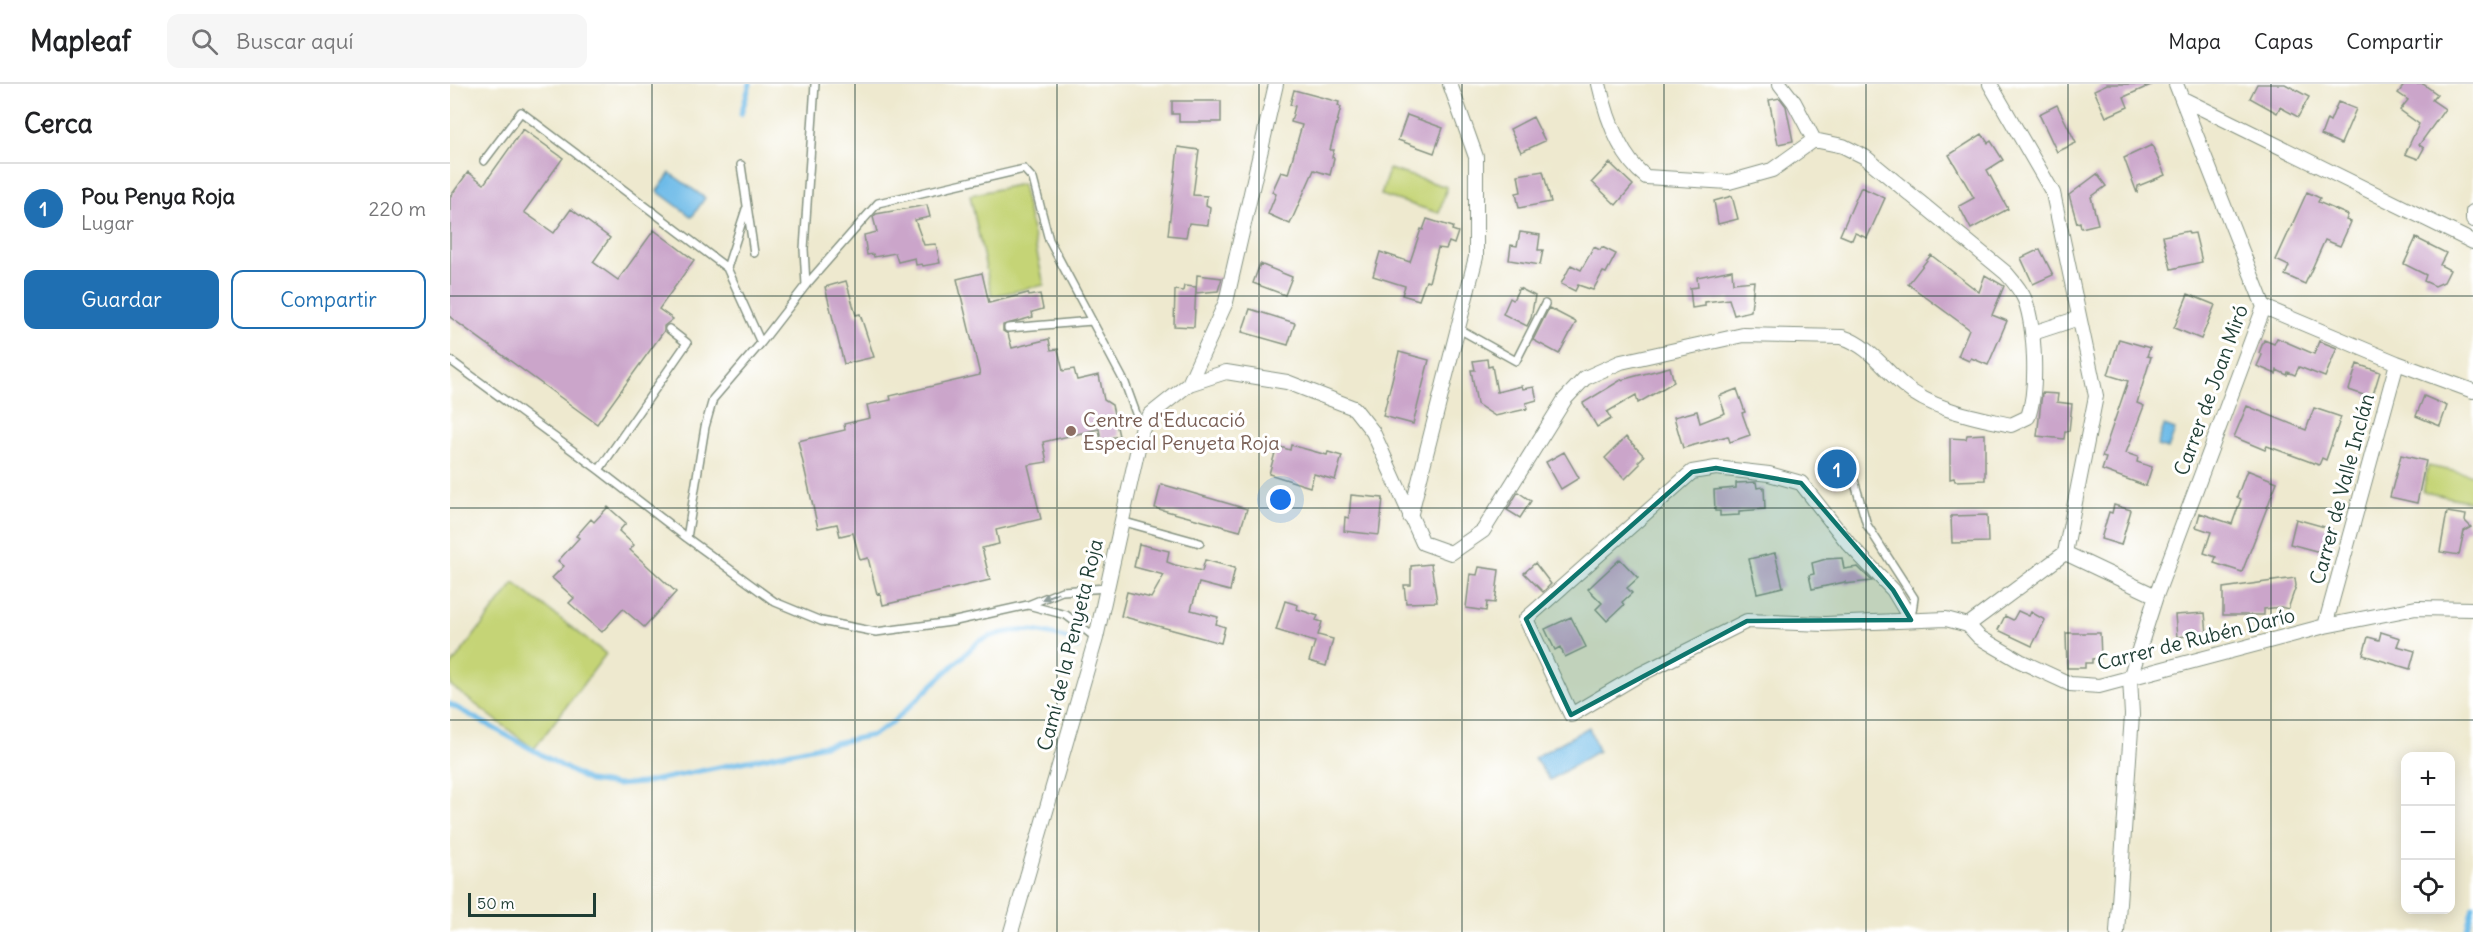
<!DOCTYPE html>
<html lang="es">
<meta charset="utf-8">
<style>
body{margin:0;font-family:Delius,sans-serif;background:#f6f6f6;color:#202124}
.controls{position:absolute;right:18px;bottom:18px;display:grid;overflow:hidden;border-radius:12px;box-shadow:0 3px 15px #0003}
.controls button{width:54px;height:54px;display:grid;place-items:center;padding:0;border:0;border-bottom:2px solid #e0e0e0;background:#fff;color:#202124;font:30px sans-serif}
.scale{position:absolute;left:18px;bottom:15px;width:128px;box-sizing:border-box;padding-left:6px;border:3px solid #1f3d34;border-top:0;font-size:16px;line-height:21px;white-space:nowrap;color:#1f3d34;-webkit-text-stroke:4px #fff;paint-order:stroke}
.you{position:absolute;left:831px;top:416px;width:21px;height:21px;margin:-15px;border:4px solid #fff;border-radius:50%;background:#1a73e8;box-shadow:0 0 0 9px #1a73e833}
.badge{display:grid;place-items:center;width:39px;height:39px;border-radius:50%;background:#1f6fb2;color:#fff;font-size:20px;font-weight:700}
.pin{position:absolute;translate:-50% -50%;border:3px solid #fff;box-shadow:0 2px 6px #0006}
.list{margin:0;padding:0;list-style:none}
h2{display:flex;justify-content:space-between;align-items:center;height:78px;margin:0;padding:0 24px;font-size:26px}
h2 small{font-size:20px;font-weight:400;color:#757577}
.list li{display:grid;grid-template-columns:39px 1fr auto;gap:18px;align-items:center;box-sizing:border-box;height:90px;padding:0 24px;border-top:2px solid #e0e0e0}
.list b{display:block;font-size:22px;white-space:nowrap}
.list p{margin:0;font-size:20px;white-space:nowrap;color:#757577}
.list em{font-size:20px;font-style:normal;color:#757577}
.actions{display:flex;gap:12px;padding:18px 24px}
.actions a{flex:1;padding:14px 0;border:2px solid #1f6fb2;border-radius:12px;text-align:center;font-size:21px;color:#1f6fb2}
.actions .main{background:#1f6fb2;color:#fff}
.icon{flex:none;width:33px;height:33px;fill:none;stroke:currentColor;stroke-width:2;stroke-linecap:round;stroke-linejoin:round}
.map{position:relative;flex:none;width:2023px;height:848px;overflow:hidden}
header{display:flex;align-items:center;gap:36px;box-sizing:border-box;height:84px;padding:0 30px;background:#fff;border-bottom:2px solid #e0e0e0}
header strong{font-size:28px}
nav{display:flex;gap:33px;margin-inline-start:auto;font-size:21px}
.search{width:420px;height:54px;background:#f6f6f6;display:flex;align-items:center;gap:15px;box-sizing:border-box;padding:0 21px;border-radius:12px;color:#757577;font-size:22px}
main{display:flex}
aside{flex:1;background:#fff}
.map>svg:first-child{display:block}
</style>
<header>
<strong>Mapleaf</strong>
<div class="search"><svg class="icon" aria-label="search" viewBox="0 0 24 24"><circle cx="10" cy="10" r="6"/><path d="M15 15l6 6"/></svg>Buscar aquí</div>
<nav><a>Mapa</a><a>Capas</a><a>Compartir</a></nav>
</header>
<main>
<aside>
<h2>Cerca<small></small></h2>
<ul class="list">
<li><span class="badge">1</span><div><b>Pou Penya Roja</b><p>Lugar</p></div><em>220 m</em></li>
</ul>
<div class="actions"><a class="main">Guardar</a><a>Compartir</a></div>
</aside>
<div class="map">
<svg width="2023" height="848" viewBox="0 0 2023 848">
<rect width="100%" height="100%" fill="#fff"/>
<filter id="ink" filterUnits="userSpaceOnUse"><feTurbulence type="fractalNoise" baseFrequency=".0167" numOctaves="2"/><feDisplacementMap in="SourceGraphic" scale="12" xChannelSelector="R" yChannelSelector="G"/><feConvolveMatrix kernelMatrix="1 2 1 2 8 2 1 2 1" color-interpolation-filters="sRGB"/></filter>
<filter id="wash" filterUnits="userSpaceOnUse"><feTurbulence type="fractalNoise" baseFrequency=".008" numOctaves="4" result="noise"/><feDisplacementMap in="SourceGraphic" scale="24" xChannelSelector="R" yChannelSelector="G"/><feGaussianBlur stdDeviation="1.35" result="paint"/><feColorMatrix in="noise" values="0 0 0 0 0 0 0 0 0 0 0 0 0 0 0 0 0 1.4 0 .05"/><feComposite in="paint" operator="in"/></filter>
<g filter="url(#wash)">
<rect width="100%" height="100%" fill="#eee9cf"/>
<path fill="#c5d476" stroke="#728855" stroke-width="1.5" d="M939 85 997 103 989 129 931 111Z
M572 100 594 201 542 212 520 111Z
M1978 382 2023 391V418L1973 408Z
M64 499 156 570 84 665 0 601V583Z"/>
<path fill="#6ebbe8" stroke="#467c8e" stroke-width="1.5" d="M220 89 255 114 242 133 207 107Z
M1714 342 1725 346 1718 365 1707 362Z
M1139 643 1148 667 1100 696 1084 674Z"/>
<g fill="none" stroke-linecap="round" stroke-linejoin="round">
<path stroke="#6ebbe8" stroke-width="5" d="M291 30 300 0
M0 620 139 697 168 701 192 699 423 651 443 638 529 557C565 541 588 545 624 557L627 564
M2016 848 2023 822"/>
</g>
<g id="blocks">
<path fill="#cba5ca" d="M1657 0H1703L1674 13 1678 23 1656 33 1644 6Z
M1807 0H1835L1859 13 1848 33 1830 23 1827 29 1800 14Z
M1955 0H1973L1987 10 1982 16 1995 25 1969 61 1974 64 1968 75 1955 70 1969 40 1950 26 1958 16 1948 9Z
M844 6 889 18 888 22 891 23 880 66H884L882 73 884 74 880 91 864 86 840 140 818 130 826 110 822 108 831 88 838 90 852 41 841 38 845 22 840 21Z
M1330 14 1336 22 1343 57 1328 60 1319 16Z
M722 17H771V38H729V30H722Z
M1888 18 1906 25 1891 60 1871 51 1877 35 1880 37Z
M1607 21 1626 59 1607 68 1589 30Z
M957 31 993 44 984 69 948 56Z
M1083 33 1095 57 1071 68 1060 45Z
M73 45 113 74 74 128 104 149 121 125 160 154 143 178 168 196 204 146 244 176 209 225 223 235 214 242V247L147 340 0 233V113L18 88 34 100Z
M1532 50 1538 59 1541 57 1553 76 1537 86 1558 125 1521 145 1509 122 1524 114 1499 71Z
M1702 61 1715 91 1688 102 1687 109 1674 74Z
M728 63 749 66 743 111 757 112 756 121 760 123 758 141 739 139 736 153 718 151Z
M1160 79 1183 101 1166 121 1142 98Z
M1093 87 1101 118 1069 124 1066 109 1071 108 1068 91Z
M1647 90 1656 102 1641 113 1648 140 1631 144 1630 138 1627 139 1619 111Z
M1411 103 1435 114 1417 154 1405 149 1402 156 1390 151Z
M1857 108 1870 114 1868 118 1898 131 1896 136 1901 138 1890 162 1875 156 1855 200 1835 191 1839 182 1826 176Z
M1282 112 1288 135 1268 140 1264 117Z
M477 121 480 133 465 136 474 161 486 160 490 179 473 182 472 180 466 181 465 174 448 178 445 169 424 173 423 170 417 171 414 151 427 148 423 133 426 130Z
M977 135 1003 143 1002 146 1008 148 1004 160 999 158 996 165 988 164 979 198 976 197 969 216 952 211 955 202 923 192 930 168 960 178 971 145 973 146Z
M1738 147 1739 150 1745 149 1752 178 1721 185 1713 152Z
M1070 148 1090 151 1088 166H1093L1090 181 1059 176 1061 161 1067 162Z
M1966 154 1996 169 1990 181 2000 186 1994 198 1985 202 1974 197 1976 191 1954 180Z
M1144 163 1150 166 1152 163 1166 170 1156 189 1153 188 1143 206 1128 201 1125 207 1111 200 1121 181 1131 186Z
M1590 165 1603 191 1583 200 1571 174Z
M1481 171 1529 208 1535 191 1554 202 1542 231 1557 237 1538 281 1521 274 1519 277 1508 272 1519 245 1458 200Z
M810 180 842 193 835 211 803 199Z
M1282 186 1283 199 1304 197 1301 227 1284 231 1279 215 1255 218V222L1242 224 1240 204 1248 203 1247 193Z
M532 189 539 219 578 209 579 212 590 210 593 225 582 228 583 233 553 241V247L558 250 562 264 599 255 601 266 608 265 613 287 624 285 627 296 649 291 654 316 662 321 669 352 651 356 649 345 593 358 597 378 578 381 591 435 546 446 549 460 532 464 540 496 433 521 430 509 427 510 418 474 410 476 403 449 390 452 387 440 368 444 348 357 395 346 394 340 420 334 417 321 441 316 440 312 530 291 507 195Z
M747 191 772 194 768 207 746 209Z
M396 197 406 231 410 230 424 273 394 280 375 203Z
M734 202 746 203 744 243 724 242 725 206 733 207Z
M1069 204 1085 212 1081 234 1077 242 1053 230 1060 214 1063 216Z
M1738 210 1765 221 1751 255 1724 244Z
M1099 224 1126 238 1109 270 1083 256Z
M800 225 845 239 838 261 792 248Z
M1827 254 1864 270 1869 257 1887 264 1875 293 1849 283 1845 291 1838 288 1837 291 1827 286 1826 290 1807 282 1812 271 1809 269 1814 256 1824 260Z
M1669 255 1700 264 1697 272 1701 273 1687 319 1694 322 1676 369 1688 373 1687 378 1702 383 1696 402 1652 386 1656 374 1652 373 1678 297 1658 291Z
M949 268 979 276 963 340 933 332Z
M1037 275 1038 283 1042 282 1047 308 1072 302 1073 305 1084 303 1087 316 1076 319 1077 325 1045 332 1027 320 1021 286H1025L1023 277Z
M1907 280 1930 288 1922 314 1899 306Z
M1220 283 1224 298 1188 319 1186 311 1157 328 1161 335 1147 343 1133 319 1171 296Z
M1287 305 1295 328 1292 329 1300 351 1280 358 1278 352 1233 364 1224 333 1247 327 1250 339 1275 329 1269 312Z
M1592 309 1608 310 1607 318 1622 320 1619 347H1615L1614 355 1587 352Z
M1974 312 1997 322 1990 342 1966 332Z
M1797 322 1856 346 1864 324 1891 333 1876 376 1872 374 1869 381 1817 362 1815 366 1784 353Z
M1535 350V396L1505 397 1504 394 1500 395V354L1516 355 1517 351Z
M1176 353 1194 372 1188 378 1190 380 1175 395 1155 374Z
M841 361 877 371 878 368 892 372 885 396 864 390 860 403 819 390 827 362 840 366Z
M1114 368 1129 394 1111 405 1096 378Z
M1381 370 1391 377 1401 392 1385 403 1375 378Z
M1951 371 1976 377 1967 419 1940 413Z
M1797 386 1827 398 1792 488 1764 479 1766 473 1754 469 1761 448 1746 443 1750 429 1782 440 1791 415 1787 413Z
M1306 398 1307 404 1314 403 1315 425 1289 427V431L1270 432V427H1265L1264 406 1286 404V399Z
M711 400 797 425 790 447 705 424Z
M1068 408 1081 417 1070 434 1057 426Z
M901 411 933 414 929 451 894 447 895 433 899 434Z
M1664 421 1681 426 1671 461 1651 455 1659 428 1662 429Z
M158 423 176 439 169 447 184 461 180 466 226 508 194 543 173 525 152 548 119 519 124 514 102 494 114 482 108 477 129 454 126 452 141 435 144 438Z
M1997 428 2016 431 2015 437 2021 443 2014 447 2009 471 1990 468Z
M1537 431 1538 458 1502 459 1501 432Z
M1846 435 1882 445 1879 462 1873 461 1870 468 1840 460Z
M689 460 719 467 717 478 725 481 752 487 755 476 785 484 780 507 749 499 741 526 768 533 766 540 775 543 771 559 671 532 677 508 701 514 714 491 684 483Z
M1325 469 1333 503 1307 509 1299 475Z
M1392 474 1394 485 1408 483 1422 497 1395 500V498L1362 505 1359 491 1364 490 1362 479 1376 475Z
M1170 475 1188 494 1177 504 1182 509 1172 518 1174 521 1157 537 1146 525 1152 519 1138 505Z
M1085 479 1101 500 1093 508 1074 489Z
M981 480 987 518 956 519 954 501H961V482Z
M1029 483 1049 486 1045 519 1037 518 1036 527 1016 524 1020 490 1027 491Z
M1845 494 1846 502 1838 525 1831 523 1814 525V531H1773V504Z
M835 517 848 521 847 525 868 532 866 536 872 538 868 551 883 555 876 582 859 577 865 558 826 546Z
M1568 527 1579 532 1581 528 1595 536 1582 562 1548 546 1555 532 1563 536Z
M1755 529 1757 550 1727 553 1725 531Z
M1121 533 1136 563 1115 573 1110 563 1105 566 1095 545Z
M1931 548 1950 554 1947 562 1965 567 1960 585 1913 571 1918 553 1929 556Z
M1616 549H1650L1651 574 1642 575V579H1635V584H1617Z"/>
</g>
</g>
<g filter="url(#ink)">
<use href="#blocks" fill-opacity="0" stroke="#869382" stroke-width="1.5"/>
<g fill="none" stroke-linecap="round" stroke-linejoin="round">
<defs>
<path id="service" d="M34 77 71 28 277 184 311 259
M291 81 304 169
M277 184 296 125
M356 201 428 119 574 85 583 95 599 156 675 299 692 346
M558 244 642 237
M1007 244 1066 277 1095 220
M0 276 149 386 237 454 325 518 371 537 426 548 501 538 578 521
M149 386 237 259 219 245
M1404 396 1417 441 1464 514 1461 534
M671 437 750 459
M237 454 255 343 263 315 311 259 356 201 354 165 365 0
M646 554 616 531 578 521 612 507 657 504"/>
<path id="minor" d="M1149 0C1156 31 1170 73 1196 93L1279 98 1322 86 1364 56
M1733 15 2023 158
M2023 128V136
M1814 223 1947 279 2023 307
M1583 249 1629 234
M739 300 776 218 826 0
M960 433 1026 173V73L1000 0
M1615 469 1706 512
M1461 536 1443 506 1398 459 1351 399 1319 390 1266 384 1242 388 1076 535 1121 631 1187 592 1297 537 1375 540 1496 535 1518 541 1529 553 1570 577 1620 600 1649 602 1875 542 1966 524 2023 525
M1518 541 1615 469 1646 312 1603 109 1540 0
M1875 542 1947 279
M561 848 646 554 692 346 700 331 739 300 776 288 837 298 904 324 923 348 973 459 1001 469 1033 447 1115 315 1135 294 1171 278 1293 251 1392 253C1418 261 1433 284 1453 301 1482 326 1525 333 1561 341L1578 333C1588 305 1585 244 1575 216 1571 206 1563 197 1556 189L1415 73 1393 62 1364 56 1344 18 1330 0
M1667 848 1682 631 1680 594 1706 512 1814 223 1726 0"/>
</defs>
<use href="#service" stroke="#869382" stroke-width="10"/>
<use href="#minor" stroke="#869382" stroke-width="16"/>
<use href="#service" stroke="#fff" stroke-width="7"/>
<use href="#minor" stroke="#fff" stroke-width="14"/>
</g>
<defs><path id="oneway-solid" d="M-6-.8H1V-3.2L6.5 0L1 3.2V.8H-6Z" transform="scale(1.5)"/></defs>
<use fill="#8f9e9a" href="#oneway-solid" transform="translate(600 512) rotate(157)"/>
</g>
<path fill="#0f766e" fill-opacity="0.2" stroke="#0f766e" stroke-width="4.5" stroke-linejoin="round" d="M1266 384 1351 399 1443 506 1461 536 1297 537 1121 631 1076 535 1242 388Z"/>
<path fill="none" stroke="#1f3d34" stroke-width="1.5" stroke-opacity="0.55" d="M202 0V848M405 0V848M607 0V848M809 0V848M1012 0V848M1214 0V848M1416 0V848M1618 0V848M1821 0V848M0 212H2023M0 424H2023M0 636H2023"/>
<circle fill="#8d6e63" stroke="#fff" stroke-width="2" cx="621" cy="347" r="6"/>
<g text-anchor="middle" stroke-width="6" stroke-linejoin="round" paint-order="stroke">
<g font-size="20" fill="#1f3d34" stroke="#fff">
<text transform="translate(1761 306) rotate(-70)" y="7">Carrer de Joan Miró</text>
<text transform="translate(1892 405) rotate(-75)" y="7">Carrer de Valle Inclán</text>
<text transform="translate(1746 555) rotate(-14)" y="7">Carrer de Rubén Darío</text>
<text transform="translate(620 561) rotate(-76)" y="7">Camí de la Penyeta Roja</text>
</g>
<g font-size="20" fill="#785e54" stroke="#fff" text-anchor="start">
<text x="633" y="343">Centre d'Educació<tspan x="633" dy="23">Especial Penyeta Roja</tspan></text>
</g>
</g>
</svg>
<div class="controls">
<button>+</button>
<button>−</button>
<button><svg class="icon" aria-label="locate" viewBox="0 0 24 24"><circle cx="12" cy="12" r="6"/><path d="M12 2v4M12 18v4M2 12h4M18 12h4"/></svg></button>
</div>
<div class="scale">50 m</div>
<div class="you"></div>
<div class="pin badge" style="left:1387px;top:385px">1</div>
</div>
</main>
